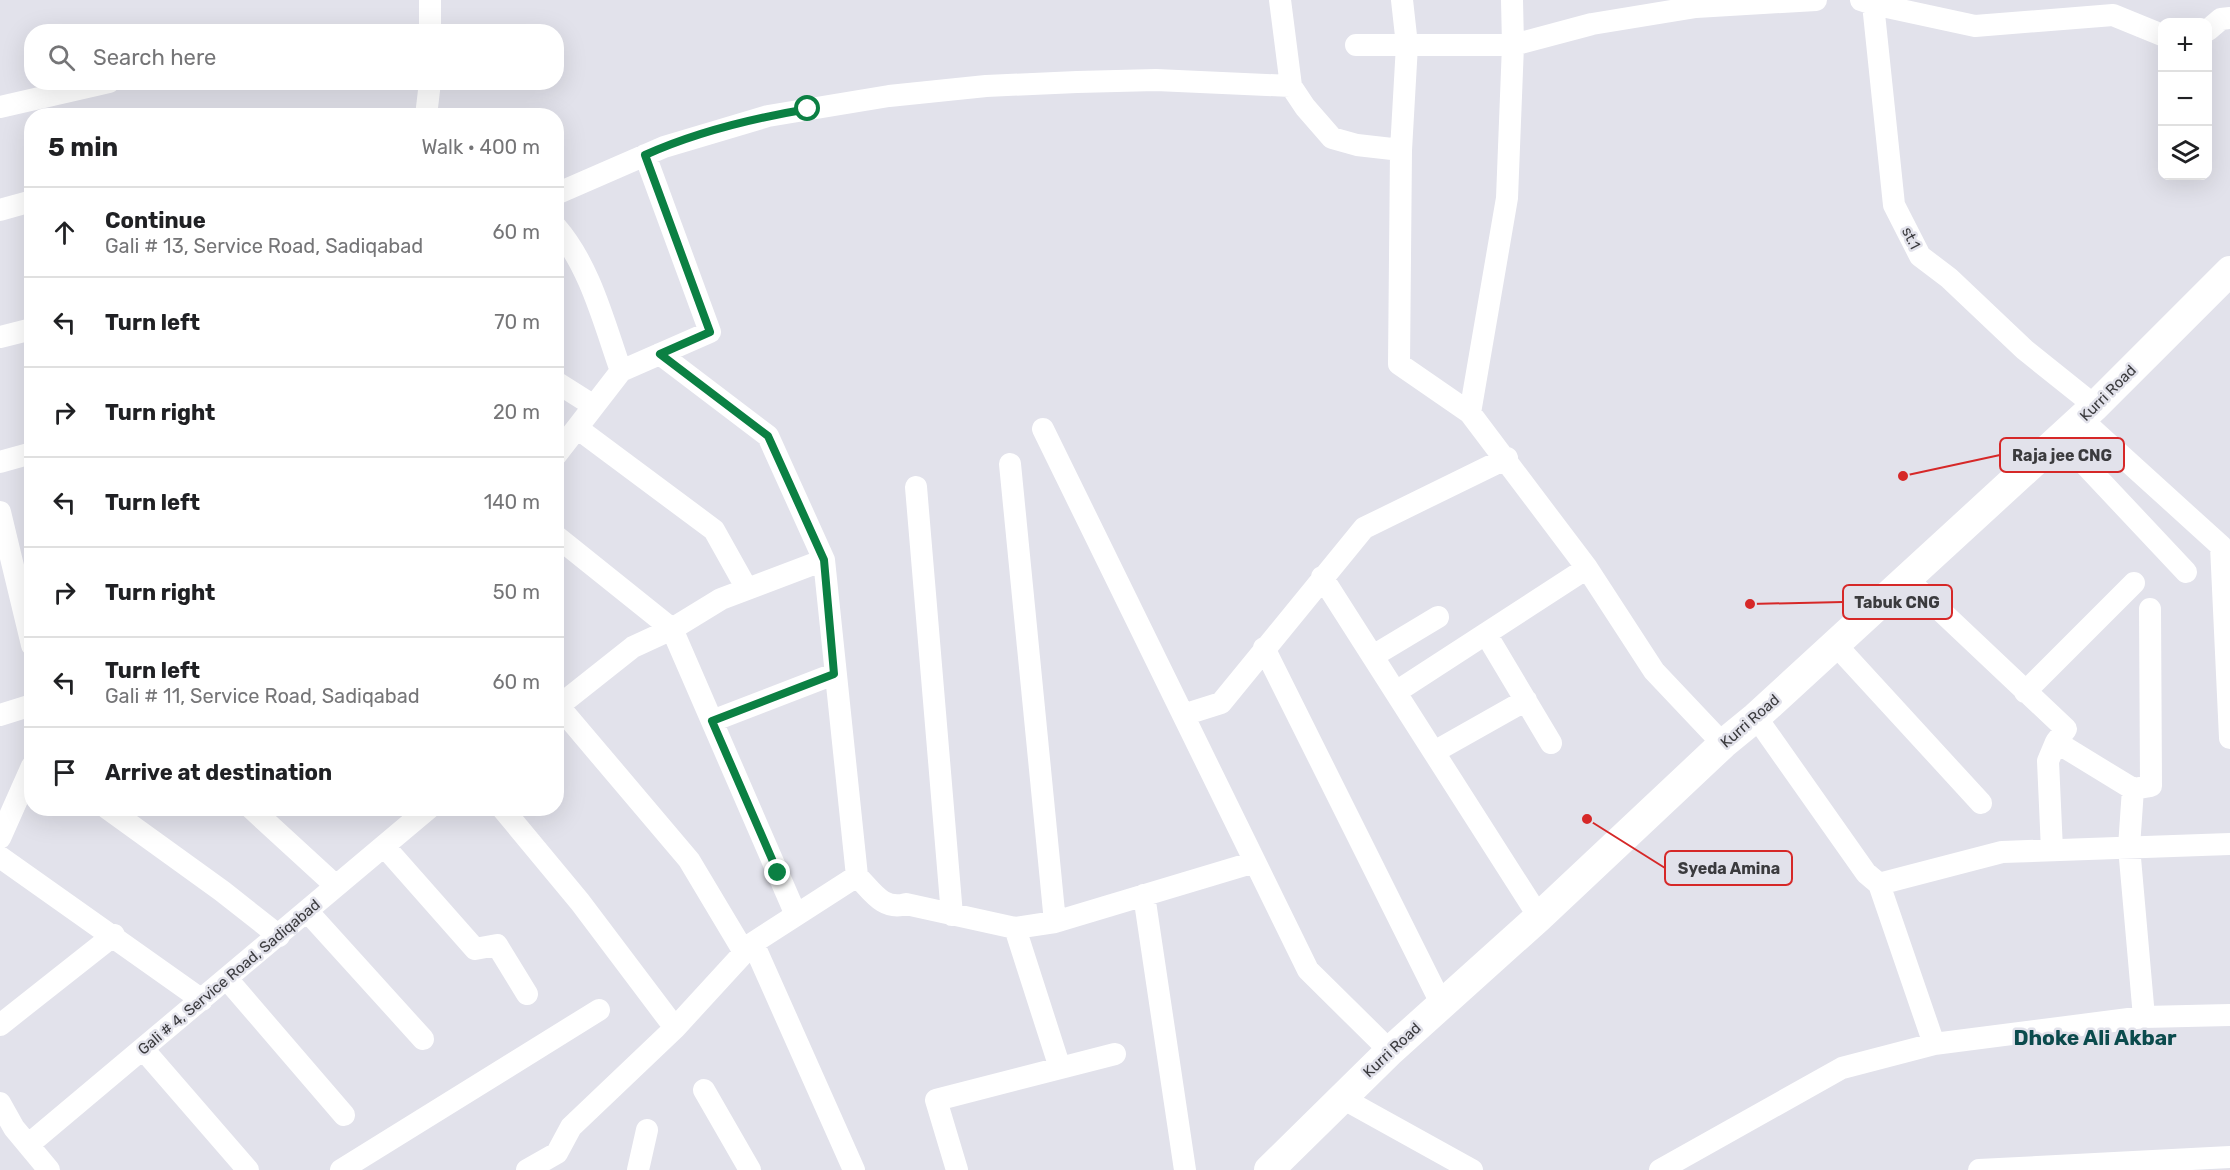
<!DOCTYPE html>
<meta charset="utf-8">
<style>
body{margin:0;font-family:Rubik,sans-serif;background:#f6f6f6;color:#202124}
.controls{position:absolute;right:18px;top:18px;display:grid;overflow:hidden;border-radius:12px;box-shadow:0 6px 24px #0002}
.controls button{width:54px;height:54px;display:grid;place-items:center;padding:0;border:0;border-bottom:2px solid #e0e0e0;background:#fff;color:#202124;font:30px sans-serif}
.stop{position:absolute;width:18px;height:18px;margin:-14px;border:4px solid #0b8043;border-radius:50%;background:#fff}
.stop.end{background:#0b8043;border-color:#fff;box-shadow:0 2px 6px #0008}
.list{margin:0;padding:0;list-style:none}
h2{display:flex;justify-content:space-between;align-items:center;height:78px;margin:0;padding:0 24px;font-size:26px}
h2 small{font-size:20px;font-weight:400;color:#757577}
.list li{display:grid;grid-template-columns:39px 1fr auto;gap:18px;align-items:center;box-sizing:border-box;height:90px;padding:0 24px;border-top:2px solid #e0e0e0}
.list b{display:block;font-size:22px;white-space:nowrap}
.list p{margin:0;font-size:20px;white-space:nowrap;color:#757577}
.list em{font-size:20px;font-style:normal;color:#757577}
.icon{flex:none;width:33px;height:33px;fill:none;stroke:currentColor;stroke-width:2;stroke-linecap:round;stroke-linejoin:round}
.map{position:relative;flex:none;width:2230px;height:1170px;overflow:hidden}
.search{position:absolute;background:#fff;box-shadow:0 6px 24px #0002;left:24px;top:24px;width:540px;height:66px;display:flex;align-items:center;gap:15px;box-sizing:border-box;padding:0 21px;border-radius:24px;color:#757577;font-size:22px}
.panel{position:absolute;background:#fff;box-shadow:0 6px 24px #0002;left:24px;top:108px;width:540px;height:708px;border-radius:24px}
.map>svg:first-child{display:block}
</style>
<div class="map">
<svg width="2230" height="1170" viewBox="0 0 2230 1170">
<rect width="100%" height="100%" fill="#e2e2eb"/>
<g fill="none" stroke-linecap="round" stroke-linejoin="round">
<path stroke="#fff" stroke-width="22" d="M430 0V32
M1280 0 1291 86 1305 107 1332 138 1357 145 1401 150
M1402 0 1407 45 1401 150 1399 364 1470 413 1587 568 1654 671 1723 744
M1861 0 1873 4 1894 205 1920 256 1949 278 2025 350 2095 406
M1873 4 1975 26 2113 15 2162 35
M2208 30 2221 19 2230 18
M1356 45H1513L1592 24 1696 7 1816 0
M0 107 109 82
M426 116 430 82
M556 194 664 147 768 116 889 96 986 86 1077 82 1156 80 1291 86
M0 210 32 201
M556 227C590 266 604 323 621 371
M0 337 32 329
M660 354 768 436 824 560 857 876C872 891 883 911 906 904L1015 928
M556 382 594 406
M1470 413 1507 198 1513 45 1512 0
M2081 419 2221 546 2230 738
M577 428 714 530 747 589
M1043 429 1308 970 1390 1051
M2060 438 2186 572
M556 455 621 371 710 332 645 155
M0 462 32 453
M1010 464 1055 922
M916 487 952 915
M0 512 32 645
M556 536 672 629 796 915
M1322 577 1539 917
M1906 578 2066 729 2056 742 2133 789 2129 847 2144 1017
M1486 634 1551 743
M1835 644 1981 803
M1264 648 1442 1005
M1373 656 1438 617
M1396 692 1587 568
M2025 692 2134 583
M556 703 689 860 744 952
M556 708 633 647 672 629 721 599 824 560
M0 715 32 705
M1183 715 1221 703 1364 528 1507 458
M1756 717 1866 873 1879 884 1934 1044
M712 721 834 674
M1434 752 1526 700
M2133 789 2151 786 2150 609
M107 808 222 891 279 936
M251 808 336 886
M502 808 580 902 675 1028 571 1127 557 1153 527 1170
M0 838 32 766
M384 846 475 949 497 945 527 994
M2052 850 2048 761 2056 742
M0 857 202 1000
M1879 884 2002 852 2230 844
M1144 895 1185 1170
M307 911 423 1039
M753 943 854 1170
M227 979 344 1115
M0 1025 114 935
M675 1028 753 943 857 876
M143 1049 248 1170
M1060 1068 1015 928 1055 922 1255 862
M704 1090 750 1170
M1342 1098 1472 1170
M0 1103 14 1128 49 1170
M28 1145 429 808
M341 1170 599 1010
M638 1170 647 1130
M957 1170 936 1100 1115 1054
M1660 1170 1842 1068 1934 1044 2144 1017 2230 1015
M1979 1170 2230 1157"/>
<path stroke="#fff" stroke-width="30" d="M1269 1170 1390 1051 1539 917 1723 744 1756 717 2095 406 2230 271"/>
</g>
<g fill="none" stroke-linecap="round" stroke-linejoin="round">
<path stroke="#0b8043" stroke-width="8" d="M778 873 712 721 834 674 824 560 768 436 660 354 710 332 645 155C696 132 754 118 808 109"/>
</g>
<g text-anchor="middle" stroke-width="5" stroke-linejoin="round" paint-order="stroke">
<g font-size="15" fill="#3b3b3e" stroke="#e2e2eb">
<text transform="translate(1911 238) rotate(63)" y="5">st.1</text>
<text transform="translate(2108 393) rotate(-45)" y="5">Kurri Road</text>
<text transform="translate(1750 721) rotate(-41)" y="5">Kurri Road</text>
<text transform="translate(229 977) rotate(-40)" y="5">Gali # 4, Service Road, Sadiqabad</text>
<text transform="translate(1392 1050) rotate(-43)" y="5">Kurri Road</text>
</g>
<g font-size="21" font-weight="bold" fill="#0b4b4d" stroke="#e2e2eb">
<text x="2095" y="1045">Dhoke Ali Akbar</text>
</g>
</g>
<path fill="none" stroke="#d62828" stroke-width="2" d="M1903 476L2000 455M1750 604L1843 602M1587 819L1665 868"/>
<g fill="#d62828" stroke="#e2e2eb" stroke-width="2">
<circle cx="1903" cy="476" r="6"/>
<circle cx="1750" cy="604" r="6"/>
<circle cx="1587" cy="819" r="6"/>
</g>
<g fill="#e2e2eb" stroke="#d62828" stroke-width="2">
<rect x="2000" y="438" width="124" height="34" rx="6"/>
<rect x="1843" y="585" width="109" height="34" rx="6"/>
<rect x="1665" y="851" width="127" height="34" rx="6"/>
</g>
<g font-size="16" text-anchor="middle" font-weight="bold" fill="#3b3b3e">
<text x="2062" y="461">Raja jee CNG</text>
<text x="1897" y="608">Tabuk CNG</text>
<text x="1729" y="874">Syeda Amina</text>
</g>
</svg>
<div class="controls">
<button>+</button>
<button>−</button>
<button><svg class="icon" aria-label="layers" viewBox="0 0 24 24"><path d="M12 4l9 5-9 5-9-5zM3 14l9 5 9-5"/></svg></button>
</div>
<div class="stop" style="left:808px;top:109px"></div>
<div class="stop end" style="left:778px;top:873px"></div>
<div class="search"><svg class="icon" aria-label="search" viewBox="0 0 24 24"><circle cx="10" cy="10" r="6"/><path d="M15 15l6 6"/></svg>Search here</div>
<section class="panel">
<h2>5 min<small>Walk · 400 m</small></h2>
<ul class="list">
<li><svg class="icon" aria-label="ahead" viewBox="0 0 24 24"><path d="M12 20V5M6 11l6-6 6 6"/></svg><div><b>Continue</b><p>Gali # 13, Service Road, Sadiqabad</p></div><em>60 m</em></li>
<li><svg class="icon" aria-label="left" viewBox="0 0 24 24"><path d="M17 20v-9H6M10 6l-5 5 5 5"/></svg><div><b>Turn left</b></div><em>70 m</em></li>
<li><svg class="icon" aria-label="right" viewBox="0 0 24 24"><path d="M7 20v-9h11M14 6l5 5-5 5"/></svg><div><b>Turn right</b></div><em>20 m</em></li>
<li><svg class="icon" aria-label="left" viewBox="0 0 24 24"><path d="M17 20v-9H6M10 6l-5 5 5 5"/></svg><div><b>Turn left</b></div><em>140 m</em></li>
<li><svg class="icon" aria-label="right" viewBox="0 0 24 24"><path d="M7 20v-9h11M14 6l5 5-5 5"/></svg><div><b>Turn right</b></div><em>50 m</em></li>
<li><svg class="icon" aria-label="left" viewBox="0 0 24 24"><path d="M17 20v-9H6M10 6l-5 5 5 5"/></svg><div><b>Turn left</b><p>Gali # 11, Service Road, Sadiqabad</p></div><em>60 m</em></li>
<li><svg class="icon" aria-label="arrive" viewBox="0 0 24 24"><path d="M6 21V4h12l-3 4 3 4H6"/></svg><div><b>Arrive at destination</b></div></li>
</ul>
</section>
</div>
